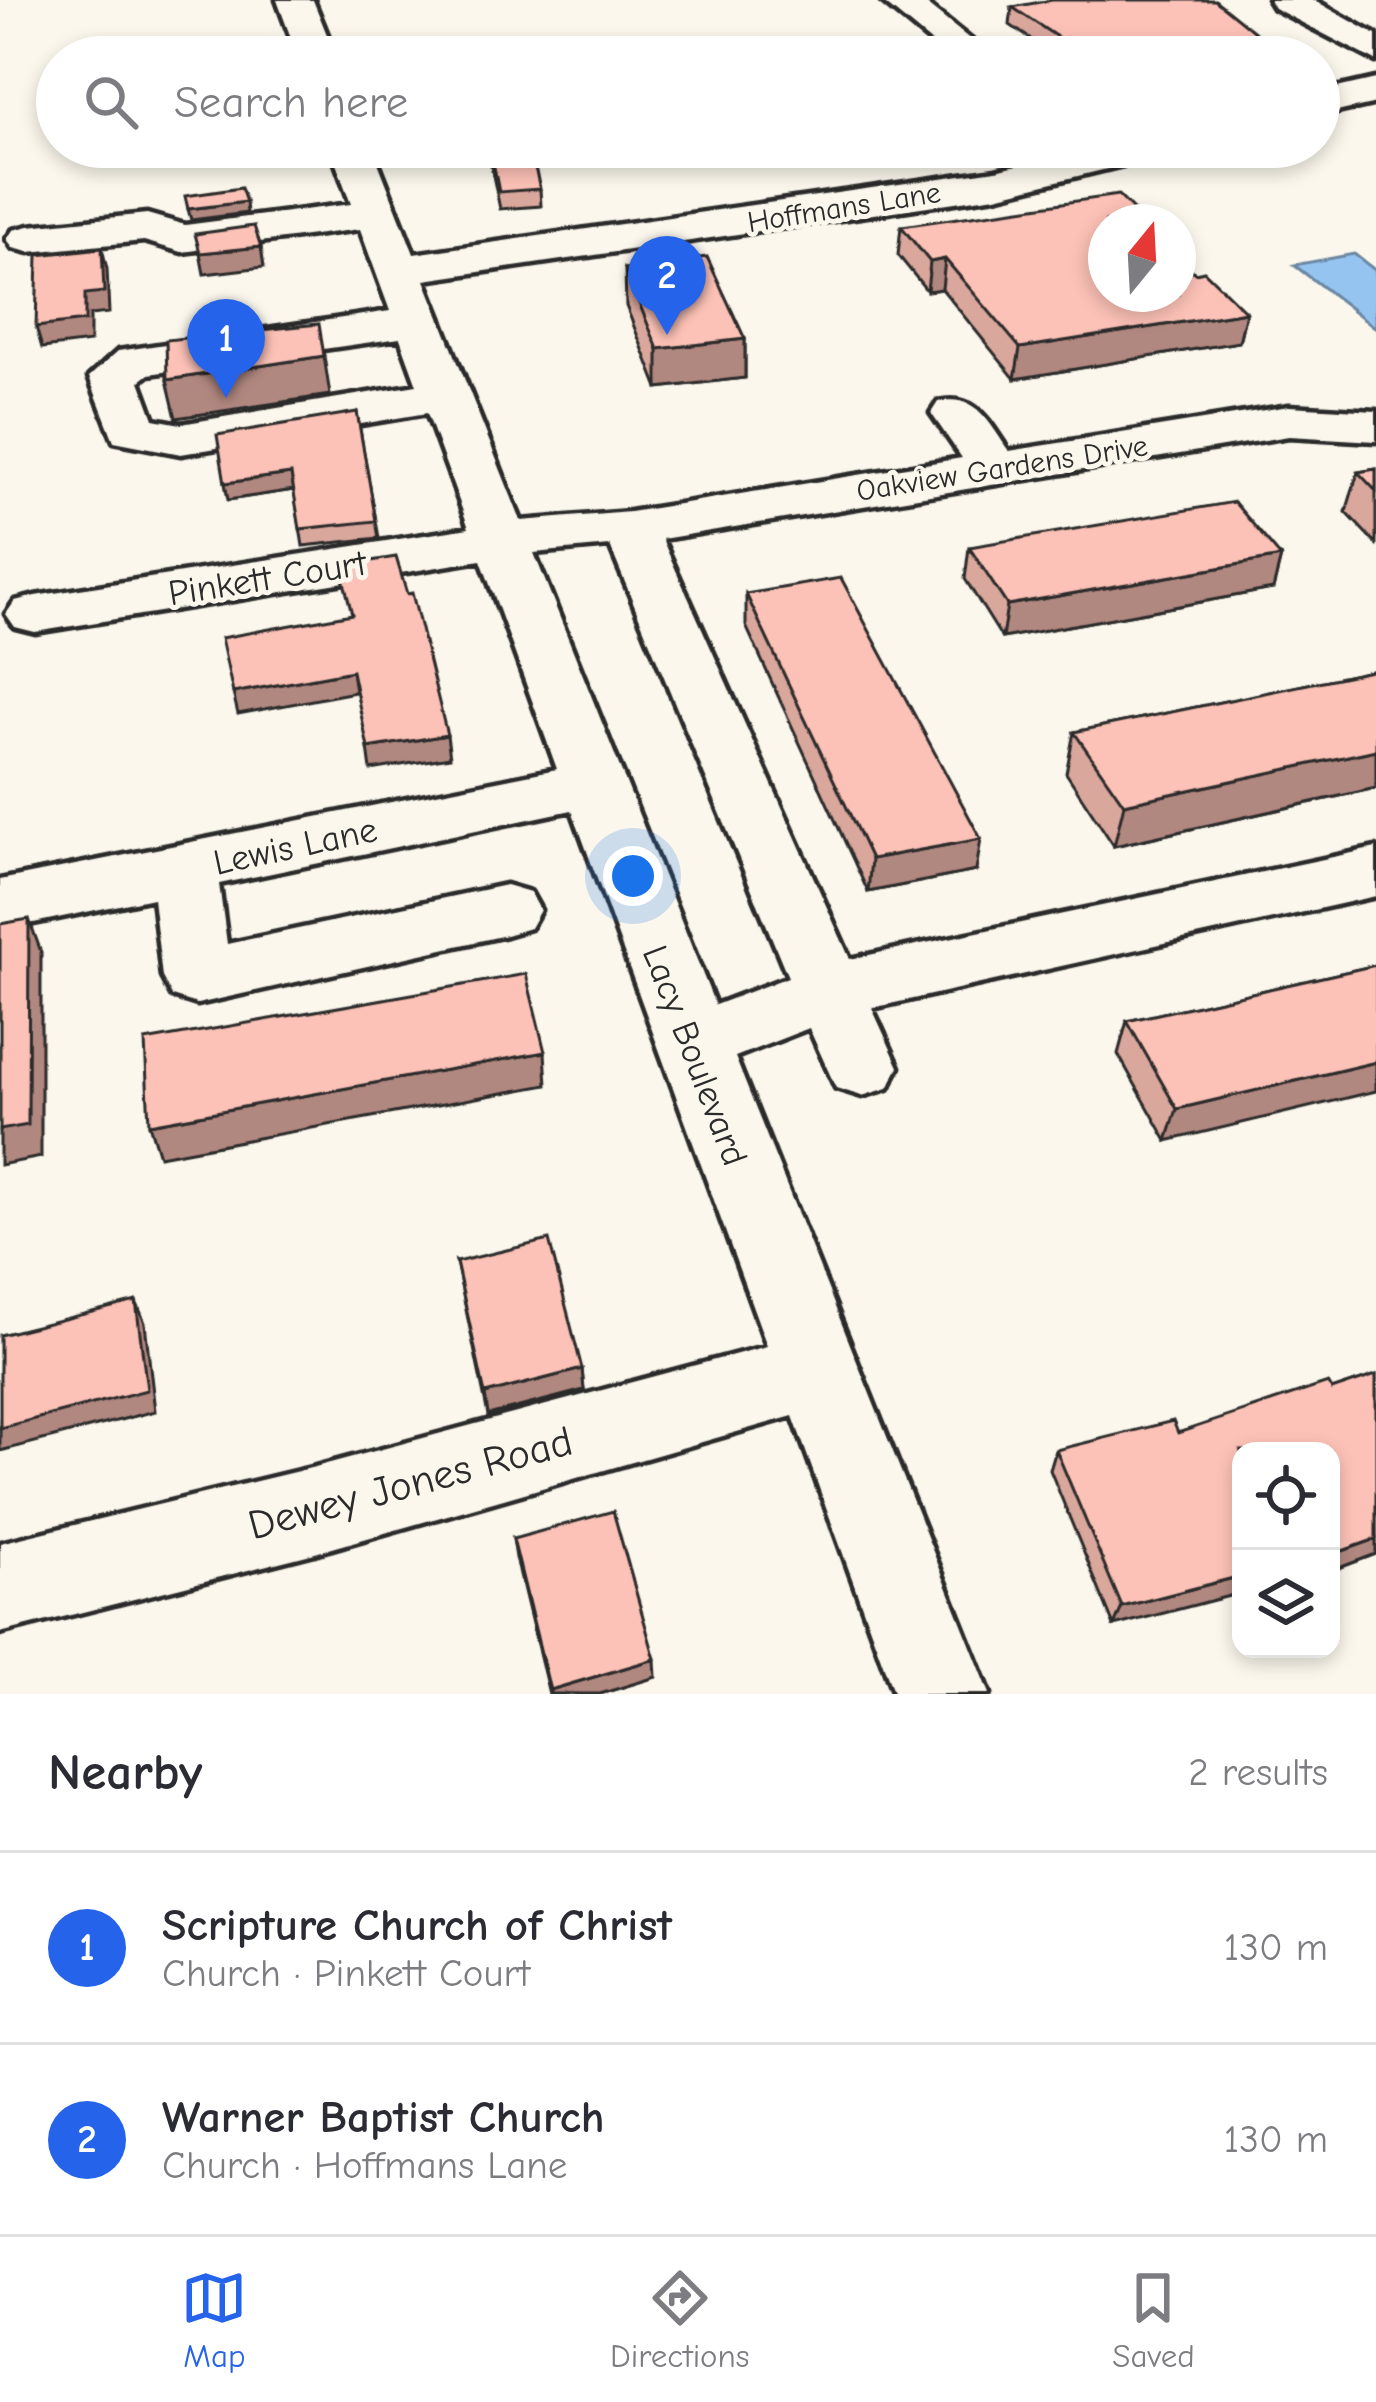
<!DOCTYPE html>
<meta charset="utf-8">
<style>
body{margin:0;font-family:"Comic Neue",sans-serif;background:#f2f2f3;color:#2b2b33}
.controls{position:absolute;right:36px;bottom:36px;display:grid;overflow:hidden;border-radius:24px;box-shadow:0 6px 18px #0003}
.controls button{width:108px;height:108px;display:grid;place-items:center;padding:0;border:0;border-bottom:3px solid #e1e1e2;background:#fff;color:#2b2b33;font:60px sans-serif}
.compass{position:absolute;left:1088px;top:204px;width:108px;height:108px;border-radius:50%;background:#fff;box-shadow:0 6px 18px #0003;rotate:18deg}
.you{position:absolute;left:633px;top:876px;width:42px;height:42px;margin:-30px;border:9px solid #fff;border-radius:50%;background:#1a73e8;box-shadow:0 0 0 18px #1a73e833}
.badge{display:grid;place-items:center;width:78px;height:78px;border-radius:50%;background:#2563eb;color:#fff;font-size:39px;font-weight:700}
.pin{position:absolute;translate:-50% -99px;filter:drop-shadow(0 3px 6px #0008)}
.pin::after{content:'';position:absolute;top:63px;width:42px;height:36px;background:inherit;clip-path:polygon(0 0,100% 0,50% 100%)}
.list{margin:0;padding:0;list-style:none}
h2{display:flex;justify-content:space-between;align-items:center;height:156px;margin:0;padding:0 48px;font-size:51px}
h2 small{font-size:39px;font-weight:400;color:#7c7c81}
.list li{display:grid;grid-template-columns:78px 1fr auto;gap:36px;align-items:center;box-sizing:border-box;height:192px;padding:0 48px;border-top:3px solid #e1e1e2}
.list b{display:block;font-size:45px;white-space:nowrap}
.list p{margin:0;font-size:39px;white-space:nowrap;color:#7c7c81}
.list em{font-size:39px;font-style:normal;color:#7c7c81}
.icon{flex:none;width:66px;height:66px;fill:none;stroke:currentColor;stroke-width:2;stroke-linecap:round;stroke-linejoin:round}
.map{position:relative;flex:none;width:1376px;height:1694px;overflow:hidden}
.search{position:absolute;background:#fff;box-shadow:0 6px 18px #0003;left:36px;right:36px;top:36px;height:132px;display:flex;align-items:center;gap:30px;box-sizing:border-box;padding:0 42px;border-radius:66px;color:#7c7c81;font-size:45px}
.sheet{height:540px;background:#fff}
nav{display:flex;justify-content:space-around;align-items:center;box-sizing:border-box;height:168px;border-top:3px solid #e1e1e2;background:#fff;font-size:33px;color:#7c7c81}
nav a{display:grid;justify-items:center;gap:6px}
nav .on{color:#2563eb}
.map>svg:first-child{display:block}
</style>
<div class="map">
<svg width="1376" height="1694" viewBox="0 0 1376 1694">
<rect width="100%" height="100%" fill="#fbf7ec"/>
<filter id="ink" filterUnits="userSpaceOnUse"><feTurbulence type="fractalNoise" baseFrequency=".00833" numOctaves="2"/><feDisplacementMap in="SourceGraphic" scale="24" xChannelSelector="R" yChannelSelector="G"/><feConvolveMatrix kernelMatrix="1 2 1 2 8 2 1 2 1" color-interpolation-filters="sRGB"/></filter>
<g filter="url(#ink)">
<path fill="#96c4f1" stroke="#6b87a2" stroke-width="3" d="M1354 254 1376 271V328L1294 265Z"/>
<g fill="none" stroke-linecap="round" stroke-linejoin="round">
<defs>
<path id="minor" d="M277 0H313L336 57H298Z
M880 0H921L992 57H949Z
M1269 0H1314L1376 35V61L1274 8Z
M1376 79V103L1319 116V92Z
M330 147H372L414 254 996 170 1093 147H1166L1160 156 996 196 425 280 521 521 630 512 962 458 931 413 938 402C977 393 988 422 1009 451L1289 406 1376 411V441L1289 436 662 539 850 959 1376 848V896L872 1008 899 1067 888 1088 862 1096 836 1088 809 1028 735 1057 990 1694H894L793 1416 315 1553 0 1633V1543L315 1467 767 1346 572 810 219 884 227 944 506 885 530 892 540 910 530 928 506 935 197 1004 172 996 162 977 153 898 0 930V880L557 769 481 560 35 632 15 627 6 614 15 601 35 596 469 528 427 413 181 454 114 441 89 377 118 351 390 311 360 229 182 252 144 241 29 252 13 248 7 239 13 230 29 226 147 214 185 225 351 204ZM400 338 417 385 181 424 154 419 140 381 149 374ZM610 546 788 977 715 1005 534 553Z"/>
</defs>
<use href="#minor" stroke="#2b2b2b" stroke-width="9"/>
<use href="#minor" fill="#fbf7ec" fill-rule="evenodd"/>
</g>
<path fill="#daa79d" stroke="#2b2b2b" stroke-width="3" d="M1012 7 1268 43 1265 57H1057L1010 25Z
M487 147H530L540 189 541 206 500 209Z
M901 226 1195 273 1246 312 1239 342 1015 379 942 289 927 291 898 255Z
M625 269 745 339V378L658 388 626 306Z
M357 412 379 538 303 546 294 490 228 500Z
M1376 469V544L1346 512 1358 472Z
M969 547 1281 557 1273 589 1002 638 965 579Z
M746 594 976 871 868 892 746 626Z
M1376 670V788L1114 846 1066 773 1074 732Z
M1376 965 1167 1141 1118 1054 1127 1021Z
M456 1262 582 1369 584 1390 488 1415Z
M1376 1375V1554L1331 1571V1451L1114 1626 1050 1470 1056 1450 1178 1433 1332 1390Z
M513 1539 656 1677 600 1694H549L516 1558Z"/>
<path fill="#b18880" stroke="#2b2b2b" stroke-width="3" d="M1067 38 1064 56 1057 57 1060 39Z
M1268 43 1265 57H1199Z
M246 202 247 213 191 220 188 209Z
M261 247 264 267 204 274 200 253Z
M102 248 107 269 109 313 90 315V342L42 348 36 327Z
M945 259 942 289 927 291 930 262Z
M1246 312 1239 342 1015 379 1020 348Z
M745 339V378L658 388V349Z
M324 356 330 395 176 418 167 380Z
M291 474 294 490 228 500 225 483Z
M1281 557 1273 589 1002 638 1007 605Z
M352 671 355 692 238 714 233 693Z
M447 735 450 757 371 770 368 748Z
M1376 750V788L1114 846 1124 804Z
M981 839 976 871 868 892 871 859Z
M29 919 41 952V1157L0 1165V1130Z
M545 1052 547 1085 159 1156 149 1124Z
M1376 1062V1091L1167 1141 1177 1109Z
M136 1301 145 1323 155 1411 0 1451V1428Z
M582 1369 584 1390 488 1415 485 1394Z
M1376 1539V1554L1331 1571V1555Z
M1241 1576V1593L1114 1626 1122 1607Z
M655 1659 656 1677 600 1694H550V1690Z"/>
<path fill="#fdc2b7" stroke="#2b2b2b" stroke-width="3" d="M1052 0H1215L1268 43 1199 57H1088L1067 38 1060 39 1012 7Z
M490 147H530L540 189 499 192Z
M241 188 246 202 188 209 185 196Z
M1118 195 1145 222H1106V294H1178V256L1195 273 1204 271 1246 312 1020 348 945 259 930 262 901 226Z
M254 226 261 247 200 253 195 234Z
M102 248 104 292 85 294V321L36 327 38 255Z
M707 257 745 339 658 349 625 269Z
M319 324 324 356 167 380 166 340Z
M357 412 376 521 300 529 291 474 225 483 217 435Z
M1376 469V491L1358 472Z
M1234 502 1281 557 1007 605 969 547Z
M396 557 407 594 412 593 447 735 368 748 352 671 233 693 221 638 352 614 340 566Z
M841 578 981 839 871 859 746 594Z
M1376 670V750L1124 804 1074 732Z
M29 919 28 1125 0 1130V924Z
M1376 965V1062L1177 1109 1127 1021Z
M526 974 545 1052 149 1124 145 1041Z
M549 1240 582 1369 485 1394 456 1262Z
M136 1301 147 1390 0 1428V1335Z
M1376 1375V1539L1331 1555V1451H1241V1576L1122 1607 1056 1450 1173 1421 1178 1433 1328 1383 1332 1390Z
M613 1511 655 1659 550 1690 513 1539Z"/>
</g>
<g text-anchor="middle" stroke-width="10" stroke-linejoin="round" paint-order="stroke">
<g font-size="30" fill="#2b2b2b" stroke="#fbf7ec">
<text transform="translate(844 207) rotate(-9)" y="10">Hoffmans Lane</text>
<text transform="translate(1002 468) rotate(-9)" y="10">Oakview Gardens Drive</text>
</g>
<g font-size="36" fill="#2b2b2b" stroke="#fbf7ec">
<text transform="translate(267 577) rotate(-9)" y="13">Pinkett Court</text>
<text transform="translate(295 845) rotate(-12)" y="13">Lewis Lane</text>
<text transform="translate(696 1055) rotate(69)" y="13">Lacy Boulevard</text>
</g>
<g font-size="42" fill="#2b2b2b" stroke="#fbf7ec">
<text transform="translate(410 1482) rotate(-15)" y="15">Dewey Jones Road</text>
</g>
</g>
</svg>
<div class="controls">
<button><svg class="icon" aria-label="locate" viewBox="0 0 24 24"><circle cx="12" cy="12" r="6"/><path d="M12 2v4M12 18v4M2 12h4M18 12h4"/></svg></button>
<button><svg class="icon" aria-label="layers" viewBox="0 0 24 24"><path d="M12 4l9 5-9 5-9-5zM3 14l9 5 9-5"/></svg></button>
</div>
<svg class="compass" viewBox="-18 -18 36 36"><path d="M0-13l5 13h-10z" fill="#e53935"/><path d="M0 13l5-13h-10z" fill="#7c7c81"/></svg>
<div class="you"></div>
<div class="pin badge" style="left:226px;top:398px">1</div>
<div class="pin badge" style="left:667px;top:335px">2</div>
<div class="search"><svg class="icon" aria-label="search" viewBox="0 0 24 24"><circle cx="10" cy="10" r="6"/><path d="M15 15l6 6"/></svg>Search here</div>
</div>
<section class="sheet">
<h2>Nearby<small>2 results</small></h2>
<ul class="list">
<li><span class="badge">1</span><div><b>Scripture Church of Christ</b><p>Church · Pinkett Court</p></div><em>130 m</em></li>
<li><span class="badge">2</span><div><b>Warner Baptist Church</b><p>Church · Hoffmans Lane</p></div><em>130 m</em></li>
</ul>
</section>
<nav>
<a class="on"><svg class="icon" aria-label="map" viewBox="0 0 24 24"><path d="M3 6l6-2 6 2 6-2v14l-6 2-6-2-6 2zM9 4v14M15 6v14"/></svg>Map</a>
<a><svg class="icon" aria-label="directions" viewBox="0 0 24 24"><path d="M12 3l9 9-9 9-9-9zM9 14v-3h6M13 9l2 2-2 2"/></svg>Directions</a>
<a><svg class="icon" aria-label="saved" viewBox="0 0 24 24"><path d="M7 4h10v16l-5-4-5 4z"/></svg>Saved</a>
</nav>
